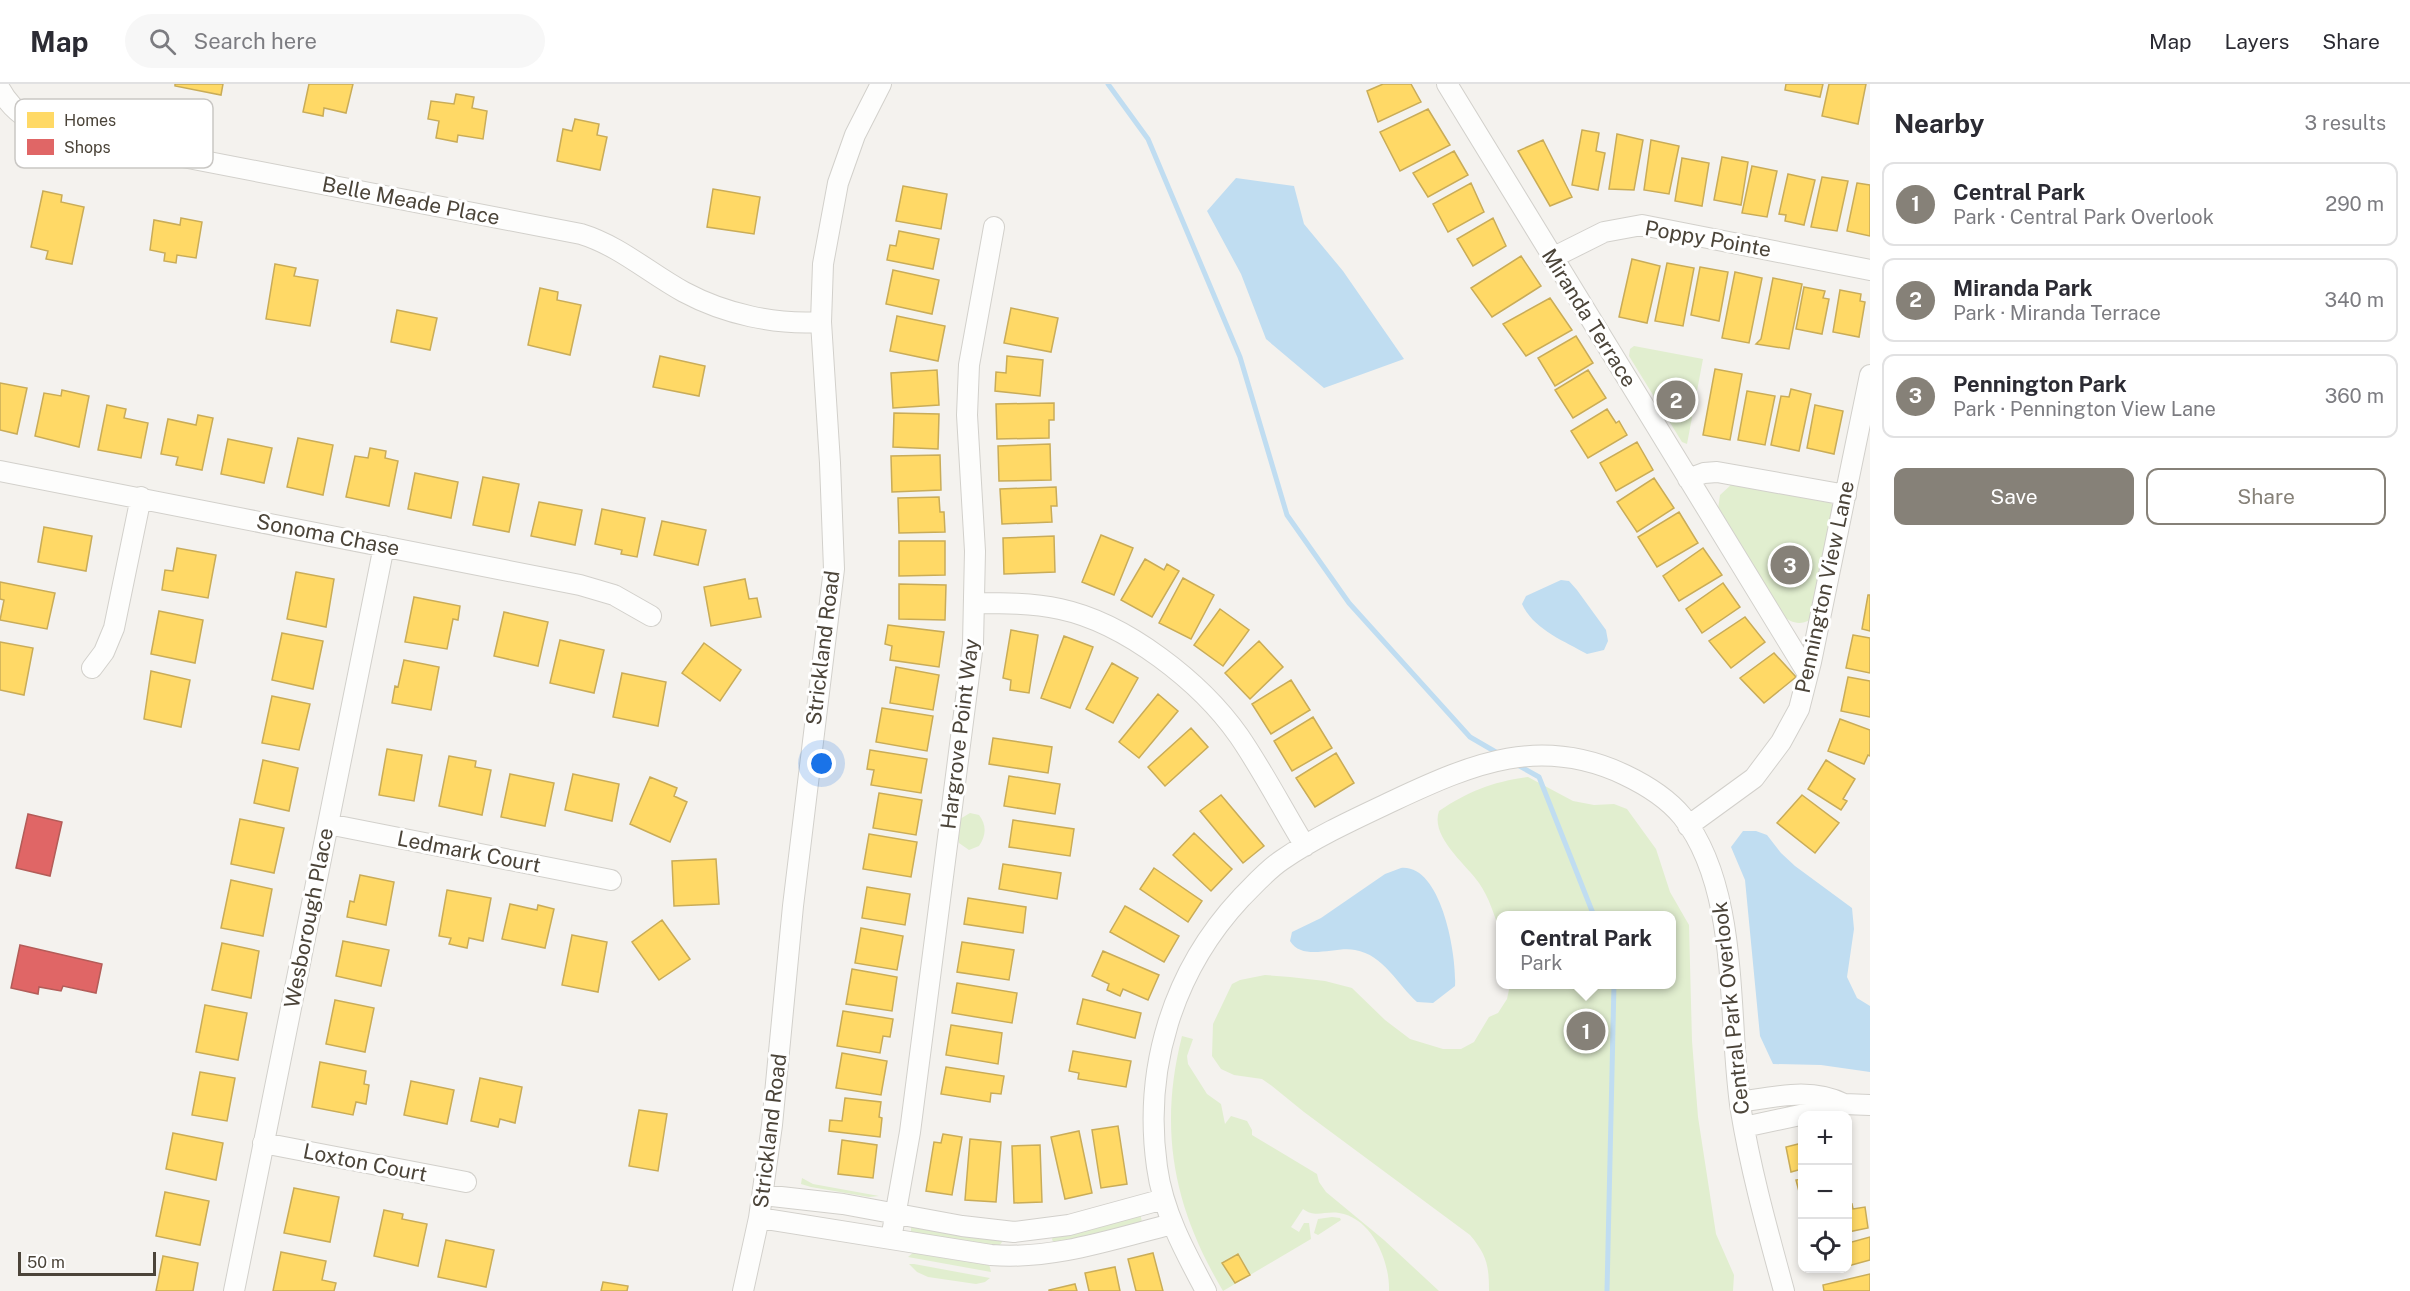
<!DOCTYPE html>
<meta charset="utf-8">
<style>
body{margin:0;font-family:"Public Sans",sans-serif;background:#f7f7f7;color:#2b2b33}
.controls{position:absolute;right:18px;bottom:18px;display:grid;overflow:hidden;border-radius:12px;box-shadow:0 3px 9px #0003}
.controls button{width:54px;height:54px;display:grid;place-items:center;padding:0;border:0;border-bottom:2px solid #e1e1e2;background:#fff;color:#2b2b33;font:30px sans-serif}
.scale{position:absolute;left:18px;bottom:15px;width:138px;box-sizing:border-box;padding-left:6px;border:3px solid #4b4439;border-top:0;font-size:16px;line-height:21px;white-space:nowrap;color:#4b4439;-webkit-text-stroke:4px #fff;paint-order:stroke}
.you{position:absolute;left:822px;top:680px;width:21px;height:21px;margin:-15px;border:4px solid #fff;border-radius:50%;background:#1a73e8;box-shadow:0 0 0 9px #1a73e833}
.badge{display:grid;place-items:center;width:39px;height:39px;border-radius:50%;background:#868178;color:#fff;font-size:20px;font-weight:700}
.pin{position:absolute;translate:-50% -50%;border:3px solid #fff;box-shadow:0 2px 6px #0006}
.popup{position:absolute;left:1496px;top:827px;width:180px;height:78px;box-sizing:border-box;display:grid;place-content:center;border-radius:12px;background:#fff;filter:drop-shadow(0 2px 4px #0005);font-size:20px;white-space:nowrap;color:#7c7c81}
.popup b{font-size:22px;color:#2b2b33}
.popup::after{content:'';position:absolute;left:50%;top:100%;margin-left:-12px;border:12px solid transparent;border-top-color:#fff}
.list{margin:0;padding:0;list-style:none}
h2{display:flex;justify-content:space-between;align-items:center;height:78px;margin:0;padding:0 24px;font-size:26px}
h2 small{font-size:20px;font-weight:400;color:#7c7c81}
.list li{display:grid;grid-template-columns:39px 1fr auto;gap:18px;align-items:center;box-sizing:border-box;height:84px;margin:0 12px 12px;padding:0 12px;border:2px solid #e1e1e2;border-radius:12px}
.list b{display:block;font-size:22px;white-space:nowrap}
.list p{margin:0;font-size:20px;white-space:nowrap;color:#7c7c81}
.list em{font-size:20px;font-style:normal;color:#7c7c81}
.actions{display:flex;gap:12px;padding:18px 24px}
.actions a{flex:1;padding:14px 0;border:2px solid #868178;border-radius:12px;text-align:center;font-size:21px;color:#868178}
.actions .main{background:#868178;color:#fff}
.icon{flex:none;width:33px;height:33px;fill:none;stroke:currentColor;stroke-width:2;stroke-linecap:round;stroke-linejoin:round}
.map{position:relative;flex:none;width:1870px;height:1207px;overflow:hidden}
header{display:flex;align-items:center;gap:36px;box-sizing:border-box;height:84px;padding:0 30px;background:#fff;border-bottom:2px solid #e1e1e2}
header strong{font-size:28px}
nav{display:flex;gap:33px;margin-inline-start:auto;font-size:21px}
.search{width:420px;height:54px;background:#f7f7f7;display:flex;align-items:center;gap:15px;box-sizing:border-box;padding:0 21px;border-radius:33px;color:#7c7c81;font-size:22px}
main{display:flex}
aside{flex:1;background:#fff}
.map>svg:first-child{display:block}
</style>
<header>
<strong>Map</strong>
<div class="search"><svg class="icon" aria-label="search" viewBox="0 0 24 24"><circle cx="10" cy="10" r="6"/><path d="M15 15l6 6"/></svg>Search here</div>
<nav><a>Map</a><a>Layers</a><a>Share</a></nav>
</header>
<main>
<div class="map">
<svg width="1870" height="1207" viewBox="0 0 1870 1207">
<rect width="100%" height="100%" fill="#f4f2ee"/>
<path fill="#e1eecf" d="M1634 262 1703 275 1687 360 1682 358 1629 272 1630 265Z
M1733 399 1826 415 1834 422 1810 536C1798 542 1791 538 1781 531L1718 425 1720 411Z
M1528 693 1573 717 1594 721 1614 720 1627 725 1656 765 1670 808 1689 841 1692 957 1698 1033 1716 1150 1734 1191 1733 1207H1489C1489 1182 1487 1171 1470 1151L1304 1028 1272 1002 1262 995 1234 991 1221 985 1212 972 1213 940 1232 900 1240 896 1265 891 1290 893 1325 897 1352 904 1385 936 1410 955 1443 965H1461L1474 958 1489 933 1498 929 1507 915 1510 901 1672 900V832H1500V847C1494 831 1489 813 1479 799 1466 780 1430 753 1439 727 1469 707 1492 698 1528 693Z
M970 729 979 731C987 741 986 752 979 762L969 766 959 759 958 750 960 735Z
M1182 952 1193 955 1187 972 1188 980 1207 1010 1221 1020 1225 1040 1231 1032 1247 1037 1252 1046V1051L1317 1090 1319 1098 1326 1108 1384 1156 1439 1207H1389C1390 1177 1372 1134 1339 1129 1324 1127 1315 1134 1303 1125L1291 1143 1299 1148 1304 1139H1309L1311 1155 1223 1207C1174 1124 1158 1047 1182 952Z
M802 1094 813 1100 879 1112 869 1113 811 1103 801 1100Z
M1140 1129 1142 1138 1095 1151 1055 1159 1052 1156 1053 1151Z
M1332 1133 1340 1134 1341 1136 1318 1151 1314 1149 1318 1135Z
M911 1142 1002 1155V1158L999 1162 987 1161 911 1148Z
M915 1167 989 1180 991 1188 908 1173Z
M909 1180H914L990 1194 985 1198 976 1200 928 1193 917 1188Z"/>
<path fill="#c0ddf1" d="M1236 94 1294 102 1304 140 1343 187 1404 275 1324 304 1266 255 1241 190 1207 127Z
M1561 496 1569 497 1577 506 1606 546 1608 557 1604 566 1587 570C1564 557 1533 545 1522 520L1526 512Z
M1743 747H1756L1767 751 1781 769 1795 782 1852 824 1854 845 1847 893 1857 914 1870 922V988L1821 981 1773 980 1760 952 1745 796 1731 763Z
M1401 784C1442 780 1457 873 1455 902L1433 919 1417 918C1397 900 1384 871 1355 866 1335 862 1303 878 1290 857L1292 848 1321 834 1385 790Z"/>
<path fill="#ffd966" stroke="#c9ac58" stroke-width="1.5" d="M175 0H223L221 11 175 2Z
M309 0H353L346 29 324 24 323 32 303 28Z
M1383 0H1411L1421 18 1378 38 1367 7Z
M1786 0H1823L1820 13 1785 6Z
M1829 0H1866L1858 40 1822 32Z
M456 10 474 13 472 24 487 27 483 55 458 51 457 58 436 54 439 37 428 35 431 17 454 20Z
M1428 25 1450 61 1400 87 1380 48Z
M575 35 599 40 597 51 607 53 600 86 557 77 563 45 572 47Z
M1582 46 1599 49 1596 67 1605 69 1598 106 1572 101Z
M1617 50 1643 56 1634 106 1609 105Z
M1543 56 1572 113 1550 122 1518 67Z
M1651 56 1679 62 1669 110 1644 106Z
M1454 67 1468 91 1428 113 1413 89Z
M1722 73 1748 78 1741 121 1714 116Z
M1682 74 1709 79 1702 122 1675 117Z
M1752 82 1777 87 1767 133 1742 129Z
M1788 90 1815 96 1804 141 1785 137 1786 131 1779 130Z
M1822 93 1848 97 1837 147 1811 143Z
M1471 99 1484 128 1448 148 1433 120Z
M1857 99 1870 101V152L1847 147Z
M903 102 947 110 941 145 896 137Z
M713 105 760 113 754 150 707 143Z
M43 107 62 111 61 118 84 123 72 180 46 175 48 167 31 163Z
M181 134 202 138 196 174 177 171 176 179 164 177 165 169 150 166 154 136 180 141Z
M1493 134 1506 162 1473 182 1457 155Z
M899 147 939 155 933 185 887 176 890 161 896 162Z
M1521 172 1541 202 1492 233 1471 204Z
M1632 175 1660 182 1647 239 1619 233Z
M1667 179 1694 184 1683 242 1655 237Z
M275 180 296 184 294 192 318 196 310 242 266 235Z
M1700 183 1728 188 1719 237 1691 231Z
M893 186 939 196 932 230 886 220Z
M1735 188 1762 194 1749 259 1722 254Z
M1773 194 1802 200 1789 265 1756 260 1761 255Z
M1804 203 1825 207 1823 214 1829 215 1822 250 1796 245Z
M540 204 558 208 557 216 581 221 570 271 528 261Z
M1840 206 1861 210 1860 217 1865 218 1859 253 1833 248Z
M1550 214 1572 246 1526 272 1503 240Z
M1011 224 1058 234 1051 268 1004 259Z
M397 226 437 234 430 266 391 258Z
M897 232 945 242 938 277 890 267Z
M1576 252 1593 279 1555 302 1538 274Z
M660 272 705 282 699 312 653 303Z
M1007 272 1043 276 1040 312 995 307 996 288 1006 289Z
M1715 285 1742 290 1730 356 1703 351Z
M937 286 939 321 893 324 891 289Z
M1588 286 1606 314 1573 334 1555 306Z
M0 299 27 304 17 350 0 346Z
M1791 305 1811 310 1799 367 1771 361 1781 312 1789 313Z
M62 306 89 312 79 363 35 352 44 309 61 312Z
M1747 307 1775 312 1765 361 1738 356Z
M1054 319V336H1049V354L997 355 996 320Z
M107 321 126 325 124 334 148 339 141 374 98 366Z
M1815 321 1843 327 1834 370 1807 364Z
M1607 325 1616 339 1619 337 1627 351 1588 374 1571 347Z
M894 329 939 330 938 365 893 363Z
M198 331 213 334 202 386 176 381 178 373 161 370 168 335 196 341Z
M298 354 333 361 323 411 287 403Z
M228 355 272 364 264 399 221 390Z
M1637 358 1653 386 1616 407 1600 379Z
M1050 360 1051 396 999 397 998 362Z
M370 364 386 367 385 374 398 377 389 422 346 413 355 372 368 374Z
M940 371 941 406 892 408 891 372Z
M415 389 458 398 451 434 408 425Z
M483 393 519 400 509 448 473 441Z
M1654 394 1674 424 1637 448 1617 418Z
M1056 403 1057 422H1051L1052 438 1002 440 1000 405Z
M939 413 940 428H944L945 448 899 449 898 414Z
M539 418 582 426 575 461 531 452Z
M602 425 645 434 637 473 621 470 622 466 595 460Z
M1679 428 1698 459 1657 483 1638 453Z
M662 437 706 446 698 481 654 471Z
M44 443 92 452 86 487 38 478Z
M1101 451 1133 464 1114 511 1082 498Z
M1054 452 1055 488 1004 490 1003 454Z
M899 457H945V491L899 492Z
M177 464 216 471 208 514 162 506 165 486 173 487Z
M1703 464 1722 491 1679 517 1663 492Z
M1145 475 1164 486 1167 480 1179 487 1152 533 1121 516Z
M296 488 334 495 326 543 287 535Z
M1183 494 1214 511 1191 555 1159 539Z
M745 495 749 515 757 514 761 533 711 542 704 503Z
M0 498 55 509 47 545 0 536 4 516 0 515Z
M1723 499 1740 523 1702 549 1686 525Z
M899 500 946 501 945 536 899 535Z
M1868 511H1870V547L1862 545Z
M414 513 460 522 458 536 453 535 447 565 405 558Z
M1220 525 1249 546 1223 582 1194 561Z
M159 527 203 536 195 579 151 570Z
M504 528 548 538 538 582 494 572Z
M1745 533 1765 558 1731 584 1709 557Z
M888 541 944 548 939 583 890 576 892 562 885 560Z
M1011 546 1038 551 1029 609 1010 606 1011 596 1003 594Z
M282 549 323 557 313 605 272 596Z
M1853 551 1870 554V589L1846 584Z
M1064 552 1093 563 1070 624 1041 614Z
M560 556 604 566 594 609 550 599Z
M1259 557 1283 583 1250 615 1225 589Z
M0 558 33 564 24 611 0 606Z
M704 559 741 586 720 617 682 589Z
M1774 569 1796 593 1764 619 1740 594Z
M404 576 439 583 431 626 392 619 395 602 398 603Z
M1112 579 1138 594 1113 639 1086 625Z
M896 583 939 591 933 626 890 619Z
M151 587 190 596 181 643 144 635Z
M622 589 666 598 658 642 613 633Z
M1848 593 1870 597V633L1841 627Z
M1291 596 1310 626 1271 650 1252 620Z
M1158 610 1178 627 1139 674 1119 658Z
M272 612 310 620 299 666 262 659Z
M882 624 933 632 927 667 876 658Z
M1313 633 1332 664 1292 687 1274 657Z
M1840 635 1870 646V672L1868 671 1864 680 1828 667Z
M1191 644 1208 663 1165 702 1148 683Z
M993 654 1052 663 1048 689 989 680Z
M387 665 422 671 414 717 379 711Z
M870 666 927 675 921 709 871 701 874 686 867 685Z
M1336 669 1354 699 1315 723 1296 694Z
M449 672 476 677 475 683 491 686 482 731 439 722Z
M263 676 298 684 289 727 254 719Z
M1826 676 1855 695 1843 715 1847 717 1841 726 1808 705Z
M510 690 554 699 545 742 501 733Z
M573 690 619 700 612 737 565 726Z
M1009 692 1060 700 1055 730 1004 722Z
M650 693 677 704 674 712 687 718 670 758 630 740Z
M879 709 922 716 916 751 873 744Z
M1221 711 1264 762 1243 779 1200 727Z
M1802 711 1839 739 1815 769 1777 739Z
M240 735 284 744 274 789 231 780Z
M1013 736 1074 745 1070 772 1009 763Z
M1194 749 1232 785 1211 807 1173 771Z
M869 750 917 758 911 793 863 785Z
M716 775 719 820 674 822 672 777Z
M1003 780 1061 789 1057 815 999 805Z
M1154 784 1202 817 1188 838 1140 805Z
M360 791 394 798 386 841 347 833 350 817 354 818Z
M231 796 272 805 263 852 221 844Z
M867 803 910 810 905 841 862 834Z
M447 806 491 814 483 857 469 854 467 864 449 860 451 854 439 852Z
M968 814 1026 823 1023 849 964 840Z
M510 820 537 826 538 821 554 825 545 864 502 855Z
M1125 822 1179 852 1164 878 1110 848Z
M662 836 690 875 659 896 632 858Z
M861 844 903 852 897 886 855 879Z
M572 851 607 858 598 908 562 901Z
M343 857 389 866 381 902 336 892Z
M962 858 1014 866 1009 896 957 888Z
M222 859 259 867 251 914 212 906Z
M1103 867 1159 891 1148 916 1123 905 1120 912 1107 906 1109 900 1092 892Z
M852 885 897 893 892 927 846 920Z
M957 899 1017 909 1012 939 952 929Z
M1083 915 1141 929 1135 954 1077 940Z
M335 916 374 924 365 968 326 960Z
M205 921 247 929 238 976 196 968Z
M843 927 893 935 890 953 883 952 880 969 837 962Z
M951 941 1002 949 998 980 946 971Z
M1073 967 1131 977 1126 1003 1078 995 1079 989 1069 987Z
M842 969 887 977 881 1011 836 1004Z
M320 978 366 987 364 1000 369 1001 366 1020 356 1018 353 1031 312 1023Z
M946 983 1004 992 1001 1010 991 1009 990 1018 941 1010Z
M200 988 235 994 227 1037 192 1031Z
M480 994 522 1003 515 1039 500 1035 498 1043 471 1037Z
M411 997 454 1006 447 1040 404 1031Z
M845 1014 881 1018 879 1033 882 1034 880 1053 829 1047 830 1036 842 1037Z
M639 1026 667 1030 658 1087 629 1082Z
M1118 1042 1127 1100 1101 1104 1092 1046Z
M1079 1047 1092 1109 1065 1115 1051 1053Z
M173 1049 223 1059 216 1096 166 1085Z
M943 1050 962 1053 952 1111 926 1107 934 1058 941 1059Z
M970 1055 1001 1058 996 1118 965 1116Z
M842 1056 877 1061 873 1094 838 1090Z
M1802 1059V1085L1791 1088 1786 1063Z
M1040 1061 1042 1118 1014 1119 1012 1062Z
M1802 1095V1119L1796 1096Z
M294 1104 339 1113 330 1158 284 1149Z
M165 1108 209 1117 200 1161 156 1152Z
M1852 1120 1853 1125 1865 1123 1868 1144 1848 1148V1121Z
M384 1126 403 1130 402 1135 427 1140 418 1182 374 1172Z
M1870 1153V1176L1848 1182V1159Z
M446 1156 494 1166 486 1203 438 1193Z
M281 1168 326 1177 322 1196 336 1199 334 1207H273Z
M1153 1169 1163 1207H1136L1128 1175Z
M1238 1170 1250 1191 1235 1199 1222 1179Z
M163 1172 198 1179 193 1207H156Z
M1115 1183 1120 1207H1089L1085 1189Z
M1870 1190V1207H1824L1823 1201Z
M603 1198 628 1202 627 1207H601Z
M1075 1200 1077 1207H1049V1206Z"/>
<path fill="#e06666" stroke="#b35c58" stroke-width="1.5" d="M28 730 62 738 50 792 16 784Z
M20 861 102 880 96 909 63 902 61 907 39 903 38 910 11 904Z"/>
<g fill="none" stroke-linecap="round" stroke-linejoin="round">
<path stroke="#c0ddf1" stroke-width="5" d="M1108 0 1148 55 1240 273 1287 431 1349 519 1470 653 1501 671
M1516 680 1539 693 1594 832
M1607 1207 1614 900"/>
<defs>
<path id="street" d="M1447 0 1808 590
M0 5C14 31 37 42 64 50L581 150C620 162 649 189 684 208 725 230 775 241 821 238
M1552 174 1604 148 1642 141 1870 186
M0 387 580 501 614 511 651 532
M1688 395 1704 389 1717 388 1846 411
M974 519C1003 519 1032 519 1060 525 1126 539 1201 598 1239 652 1263 687 1283 726 1305 762
M92 584 104 568 114 544 141 413
M328 740 611 796
M1688 742 1754 694 1781 658 1799 625 1811 578 1870 291
M1740 1018C1775 1013 1811 1003 1844 1020L1833 1024 1744 1043
M1844 1020 1870 1021
M263 1059 466 1098
M763 1111 843 1120 962 1142 1014 1148 1069 1141 1164 1115
M759 1134 991 1171C1053 1176 1113 1155 1172 1140
M891 1155 910 1048 973 560 975 467 967 331 969 281 994 143
M234 1207 384 462
M743 1207 759 1134 772 1041 793 822 834 485 830 379 821 238 823 180 838 99 855 51 881 0
M1206 1207C1185 1168 1163 1128 1157 1083 1143 984 1173 887 1241 814 1254 801 1267 786 1282 776 1317 752 1357 734 1395 716 1474 679 1541 651 1625 691 1646 701 1667 714 1682 732 1741 806 1727 937 1741 1027 1751 1088 1768 1148 1784 1207"/>
</defs>
<use href="#street" stroke="#d2d0cb" stroke-width="22"/>
<use href="#street" stroke="#fdfdfc" stroke-width="20"/>
</g>
<g text-anchor="middle" stroke-width="6" stroke-linejoin="round" paint-order="stroke">
<g font-size="21" fill="#4b4439" stroke="#fff">
<text transform="translate(411 117) rotate(11)" y="7">Belle Meade Place</text>
<text transform="translate(1708 155) rotate(10)" y="7">Poppy Pointe</text>
<text transform="translate(1589 234) rotate(58)" y="7">Miranda Terrace</text>
<text transform="translate(328 451) rotate(11)" y="7">Sonoma Chase</text>
<text transform="translate(1825 503) rotate(-78)" y="7">Pennington View Lane</text>
<text transform="translate(823 564) rotate(-83)" y="7">Strickland Road</text>
<text transform="translate(960 650) rotate(-83)" y="7">Hargrove Point Way</text>
<text transform="translate(469 768) rotate(11)" y="7">Ledmark Court</text>
<text transform="translate(309 834) rotate(-79)" y="7">Wesborough Place</text>
<text transform="translate(1731 924) rotate(-96)" y="7">Central Park Overlook</text>
<text transform="translate(770 1047) rotate(-83)" y="7">Strickland Road</text>
<text transform="translate(365 1079) rotate(11)" y="7">Loxton Court</text>
</g>
</g>
<rect x="15" y="15" width="198" height="69" rx="9" fill="#fff" stroke="#c9c7c4" stroke-width="1.5"/>
<rect x="27" y="28" width="27" height="16" fill="#ffd966"/>
<rect x="27" y="55" width="27" height="16" fill="#e06666"/>
<g font-size="16" fill="#4b4439">
<text x="64" y="42">Homes</text>
<text x="64" y="69">Shops</text>
</g>
</svg>
<div class="controls">
<button>+</button>
<button>−</button>
<button><svg class="icon" aria-label="locate" viewBox="0 0 24 24"><circle cx="12" cy="12" r="6"/><path d="M12 2v4M12 18v4M2 12h4M18 12h4"/></svg></button>
</div>
<div class="scale">50 m</div>
<div class="you"></div>
<div class="pin badge" style="left:1586px;top:947px">1</div>
<div class="popup"><b>Central Park</b>Park</div>
<div class="pin badge" style="left:1676px;top:316px">2</div>
<div class="pin badge" style="left:1790px;top:481px">3</div>
</div>
<aside>
<h2>Nearby<small>3 results</small></h2>
<ul class="list">
<li><span class="badge">1</span><div><b>Central Park</b><p>Park · Central Park Overlook</p></div><em>290 m</em></li>
<li><span class="badge">2</span><div><b>Miranda Park</b><p>Park · Miranda Terrace</p></div><em>340 m</em></li>
<li><span class="badge">3</span><div><b>Pennington Park</b><p>Park · Pennington View Lane</p></div><em>360 m</em></li>
</ul>
<div class="actions"><a class="main">Save</a><a>Share</a></div>
</aside>
</main>
